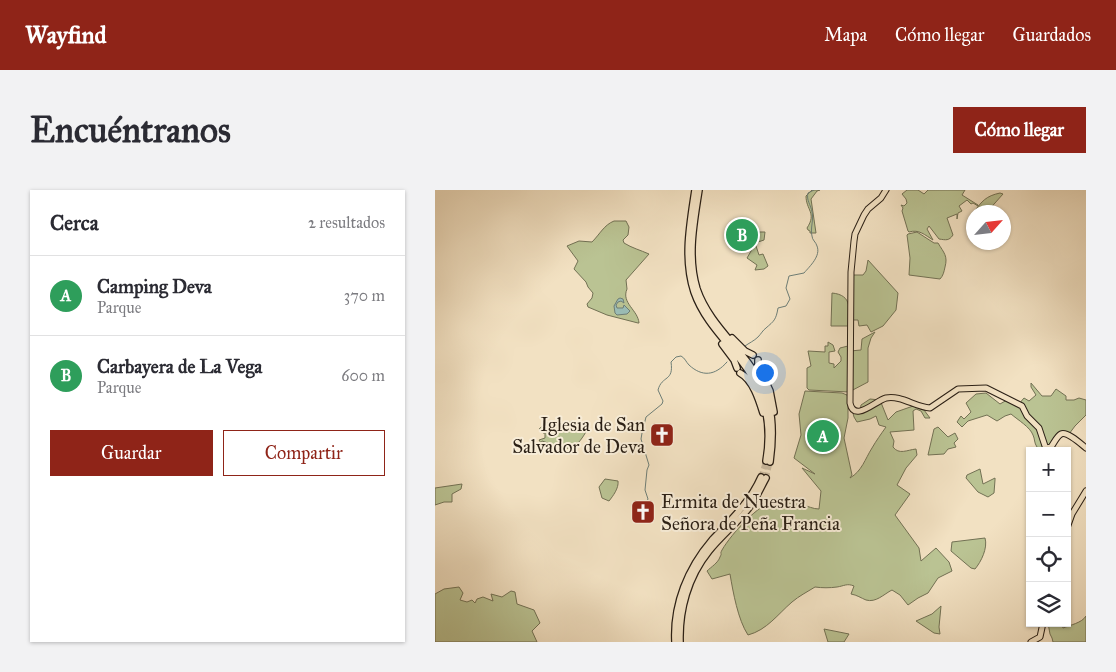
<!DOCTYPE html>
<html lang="es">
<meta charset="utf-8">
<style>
body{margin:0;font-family:"IM FELL Great Primer",serif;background:#f2f2f3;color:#2b2b33}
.controls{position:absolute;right:15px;bottom:15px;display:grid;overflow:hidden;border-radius:0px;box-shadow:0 1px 4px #0004}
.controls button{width:45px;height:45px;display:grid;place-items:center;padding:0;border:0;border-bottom:1px solid #e1e1e2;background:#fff;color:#2b2b33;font:25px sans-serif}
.compass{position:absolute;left:531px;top:15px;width:45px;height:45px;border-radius:50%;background:#fff;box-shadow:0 1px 4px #0004;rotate:63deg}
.you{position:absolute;left:329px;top:182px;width:18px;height:18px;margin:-12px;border:4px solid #fff;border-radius:50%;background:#1a73e8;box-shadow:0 0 0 8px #1a73e833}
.badge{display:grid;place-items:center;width:32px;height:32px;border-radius:50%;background:#8f2418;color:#fff;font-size:16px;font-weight:700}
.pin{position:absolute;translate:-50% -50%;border:2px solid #fff;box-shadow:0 1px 5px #0006}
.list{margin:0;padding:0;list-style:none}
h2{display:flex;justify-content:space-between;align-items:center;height:65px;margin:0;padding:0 20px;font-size:21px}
h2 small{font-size:16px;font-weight:400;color:#7c7c81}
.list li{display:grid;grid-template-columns:32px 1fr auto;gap:15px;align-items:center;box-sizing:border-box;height:80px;padding:0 20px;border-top:1px solid #e1e1e2}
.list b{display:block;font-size:19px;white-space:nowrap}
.list p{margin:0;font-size:16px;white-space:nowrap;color:#7c7c81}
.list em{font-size:16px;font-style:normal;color:#7c7c81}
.actions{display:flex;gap:10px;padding:15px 20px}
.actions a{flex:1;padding:11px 0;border:1px solid #8f2418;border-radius:0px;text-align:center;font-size:18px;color:#8f2418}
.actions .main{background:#8f2418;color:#fff}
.icon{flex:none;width:28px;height:28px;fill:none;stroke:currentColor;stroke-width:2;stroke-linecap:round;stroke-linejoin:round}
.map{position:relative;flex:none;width:651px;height:452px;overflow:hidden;border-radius:0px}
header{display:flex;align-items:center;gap:30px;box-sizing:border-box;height:70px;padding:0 25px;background:#8f2418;color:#fff}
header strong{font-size:24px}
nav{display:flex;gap:28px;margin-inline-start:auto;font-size:18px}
.intro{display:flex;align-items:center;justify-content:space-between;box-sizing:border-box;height:120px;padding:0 30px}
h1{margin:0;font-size:35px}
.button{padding:12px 22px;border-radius:0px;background:#8f2418;color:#fff;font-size:18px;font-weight:700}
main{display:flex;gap:30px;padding:0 30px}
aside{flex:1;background:#fff;border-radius:0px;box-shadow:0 1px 4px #0004}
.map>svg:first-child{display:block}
</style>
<header>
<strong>Wayfind</strong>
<nav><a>Mapa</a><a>Cómo llegar</a><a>Guardados</a></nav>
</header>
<div class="intro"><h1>Encuéntranos</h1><a class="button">Cómo llegar</a></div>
<main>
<aside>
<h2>Cerca<small>2 resultados</small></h2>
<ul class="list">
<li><span class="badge" style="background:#2e9e5b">A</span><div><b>Camping Deva</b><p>Parque</p></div><em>370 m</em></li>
<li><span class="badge" style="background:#2e9e5b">B</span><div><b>Carbayera de La Vega</b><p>Parque</p></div><em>600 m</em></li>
</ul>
<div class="actions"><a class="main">Guardar</a><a>Compartir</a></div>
</aside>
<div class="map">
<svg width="651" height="452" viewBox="0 0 651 452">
<rect width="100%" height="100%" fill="#f2e1c2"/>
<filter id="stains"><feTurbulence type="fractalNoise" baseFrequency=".004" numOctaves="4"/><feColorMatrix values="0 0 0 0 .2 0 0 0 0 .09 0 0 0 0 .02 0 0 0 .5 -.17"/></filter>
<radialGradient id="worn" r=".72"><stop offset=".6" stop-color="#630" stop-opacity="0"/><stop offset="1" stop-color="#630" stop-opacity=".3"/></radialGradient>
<path fill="#bac393" stroke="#727154" d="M377 0H385L382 1 376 9 381 43H375V41L373 40 372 38C382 23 371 20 371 6Z
M472 0H483L489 4 493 0H530L527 5 543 15V16L538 13 536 14 532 10 524 16 527 21 523 23 522 29V24L512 28 518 45C514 51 511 50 504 49L494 36 492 39 498 50C490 45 484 39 474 42L473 41 467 21 468 18 466 15 469 16 472 13 471 9 467 4Z
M565 3 568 4 552 22H539C547 11 551 6 565 3Z
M179 31H191L194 37 193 45 188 50 189 53C197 58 205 60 214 64L191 90 192 99C186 113 203 120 204 133H203L172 125 153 117 152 114 157 108 158 103 153 97 151 92 139 79 143 71 132 56 144 51 157 52C165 44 169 35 179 31Z
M319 42H330L329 50 320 53 324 65 328 64 333 76 329 79 320 80 322 75 312 68 319 56Z
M482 42 499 53H503C509 63 513 66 510 77 509 82 508 86 505 89L474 85 475 68 472 45 473 44Z
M433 70 463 103 461 120 448 136 436 142 432 135 424 136 423 130H417L418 85H428L431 81Z
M397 103C418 105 414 120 414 136H396Z
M440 142 436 148 433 158V192L414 202 374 200 372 198V178L376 176 373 161 390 162V156H393V152L398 155 400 161 394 162V173L399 174V178L406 171V167L403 162 405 158 413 156 415 161 426 160 427 149Z
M596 193 607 206H616L621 199 631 206V210H639L644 208 651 210V225L640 236 634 244 632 243 614 255 611 261H601L602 257C599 253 600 249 598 245 595 237 583 230 576 224L570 226 562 231 552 225 533 231 527 237 522 232 526 226 529 229 536 222 531 213 541 204 551 203 565 214 572 210 583 215 589 208 594 211 601 205 596 197Z
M370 201 407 203 412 205 413 207V228L409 248 417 285 415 288C427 281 430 269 437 258 441 251 446 244 451 237L444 235 441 226 435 229 422 232 419 227 418 223 425 221 426 215 435 209 445 210 453 230 461 222 481 215 489 220 495 228H490L486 221 481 219 478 221 479 240 455 242 459 251 458 257C464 265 472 260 481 259L482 265 471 278 462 295 475 304 460 325 484 358 486 371 501 358 514 372 517 381 503 388 493 403 483 408 473 415 465 405 457 400C449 404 441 413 431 410 426 408 422 405 416 404L419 396C412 393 409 396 402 397 395 398 387 398 380 397 372 402 364 406 357 412 343 424 332 440 313 445 303 430 298 402 295 384L277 389 272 381C276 377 283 373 285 367 288 361 284 366 287 360 297 343 322 316 341 309 352 314 355 313 367 315 373 316 378 319 384 319L386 301 367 278 380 284 359 268 366 245 364 224Z
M138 231 153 238C142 259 135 262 112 255L113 253 107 251 106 253 104 250 110 248V243H108V240L104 239 111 233H130Z
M503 237 513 247 520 243 523 249 519 253 521 257 513 259 509 264 493 265 499 239Z
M545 279 548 294 560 288V290L559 303 553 307 543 302 531 288 532 285Z
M170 289 183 291C184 298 178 306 174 311L167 308 164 297Z
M27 294 26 299 17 304V312H9L0 315V298Z
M550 348C553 358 546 372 540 379L536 378 516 361 517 352Z
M24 397 28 403 25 410 32 412 37 410 40 413 42 409 48 407 58 411 56 404 67 407 76 401 80 402 82 414 99 420 105 433 97 441 102 452H0V404L9 399Z
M506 416 504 437 505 444 499 443 481 431 497 424Z
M651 426V452H618L617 448 615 444 613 433H626L628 438C635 435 647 433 651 426Z
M389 439 414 444 409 452H393Z"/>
<path fill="#9bbdb6" stroke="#6e7e76" d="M185 108 188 109 189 113 186 111 183 112 181 115 182 118H188L189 115 195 121 192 124 182 125 180 123 179 116 183 109Z"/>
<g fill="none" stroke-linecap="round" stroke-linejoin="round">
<path stroke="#6e7e76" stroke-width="1" d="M310 156C314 153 319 151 323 147 326 144 328 140 331 138 339 131 341 130 343 118L351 116 355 109 351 98 354 86 369 83C375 76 386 66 382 56 381 52 377 50 377 46 375 38 379 30 377 22 376 15 371 10 373 3L379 0
M209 317 213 309 210 300 212 280 214 275 206 249 207 243 211 227 227 214 228 211 223 200C227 185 239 192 236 172L241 167 246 166C250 168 251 172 254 175 267 187 280 186 292 172"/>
<path stroke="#caba9f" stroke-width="5.5" stroke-dasharray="5.5 3" stroke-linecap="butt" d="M326 287 331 271
M331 288 335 272"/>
<defs>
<path id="trunk" d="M451 0 446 8 433 19 429 25 420 44 419 51 416 82 415 213C419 233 440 211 451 208 466 205 480 217 495 218L523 199 551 198 587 216 592 226 604 238 610 256 612 258 616 257C619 253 622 246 626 244 632 241 646 254 651 258
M632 338 637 324 651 301
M596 452 605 447 608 433"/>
<path id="motorway" d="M260 0C255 34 248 68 259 102 268 128 287 147 304 168 329 199 338 231 331 271
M264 0C259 33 252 66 262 99 271 125 290 144 307 165 336 200 341 228 335 272
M297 148 310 161 318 165
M287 154 299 170 302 178
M323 170V175L335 201 339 222
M305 183C318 190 324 210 328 223
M240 452C238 414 253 378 277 350 296 330 315 312 326 287
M245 452C244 420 253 387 274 361 286 346 301 334 313 319 321 309 325 299 331 288"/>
</defs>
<use href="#trunk" stroke="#2a1f15" stroke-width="7"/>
<use href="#motorway" stroke="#2a1f15" stroke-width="8"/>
<use href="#trunk" stroke="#f2e1c2" stroke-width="5"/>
<use href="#motorway" stroke="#f2e1c2" stroke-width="5.5"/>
</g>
<defs>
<symbol id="church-square" viewBox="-11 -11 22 22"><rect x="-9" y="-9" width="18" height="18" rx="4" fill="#8f2418" stroke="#f7ecd7"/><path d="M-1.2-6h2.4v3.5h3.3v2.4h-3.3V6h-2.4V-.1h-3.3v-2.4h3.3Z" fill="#fff"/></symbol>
</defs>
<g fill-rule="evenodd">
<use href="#church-square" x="213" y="231" width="28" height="28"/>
<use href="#church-square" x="194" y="308" width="28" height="28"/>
</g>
<g text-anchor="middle" stroke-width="4" stroke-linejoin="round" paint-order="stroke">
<g font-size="19" fill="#2a1f15" stroke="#f7ecd7" text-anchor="end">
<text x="210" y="241">Iglesia de San<tspan x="210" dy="22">Salvador de Deva</tspan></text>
<text x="226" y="318" text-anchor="start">Ermita de Nuestra<tspan x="226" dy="22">Señora de Peña Francia</tspan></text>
</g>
</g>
<rect width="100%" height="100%" filter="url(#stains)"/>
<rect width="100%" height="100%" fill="url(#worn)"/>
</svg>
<div class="controls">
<button>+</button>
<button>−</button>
<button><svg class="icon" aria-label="locate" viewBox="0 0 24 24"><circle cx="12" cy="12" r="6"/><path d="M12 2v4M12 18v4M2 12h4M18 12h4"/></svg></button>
<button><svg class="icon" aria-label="layers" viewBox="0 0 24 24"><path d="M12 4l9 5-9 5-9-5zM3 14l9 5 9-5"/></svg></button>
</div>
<svg class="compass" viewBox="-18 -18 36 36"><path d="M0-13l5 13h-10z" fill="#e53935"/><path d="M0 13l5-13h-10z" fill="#7c7c81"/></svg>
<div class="you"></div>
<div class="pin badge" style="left:388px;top:246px;background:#2e9e5b">A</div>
<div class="pin badge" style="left:307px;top:45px;background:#2e9e5b">B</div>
</div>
</main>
